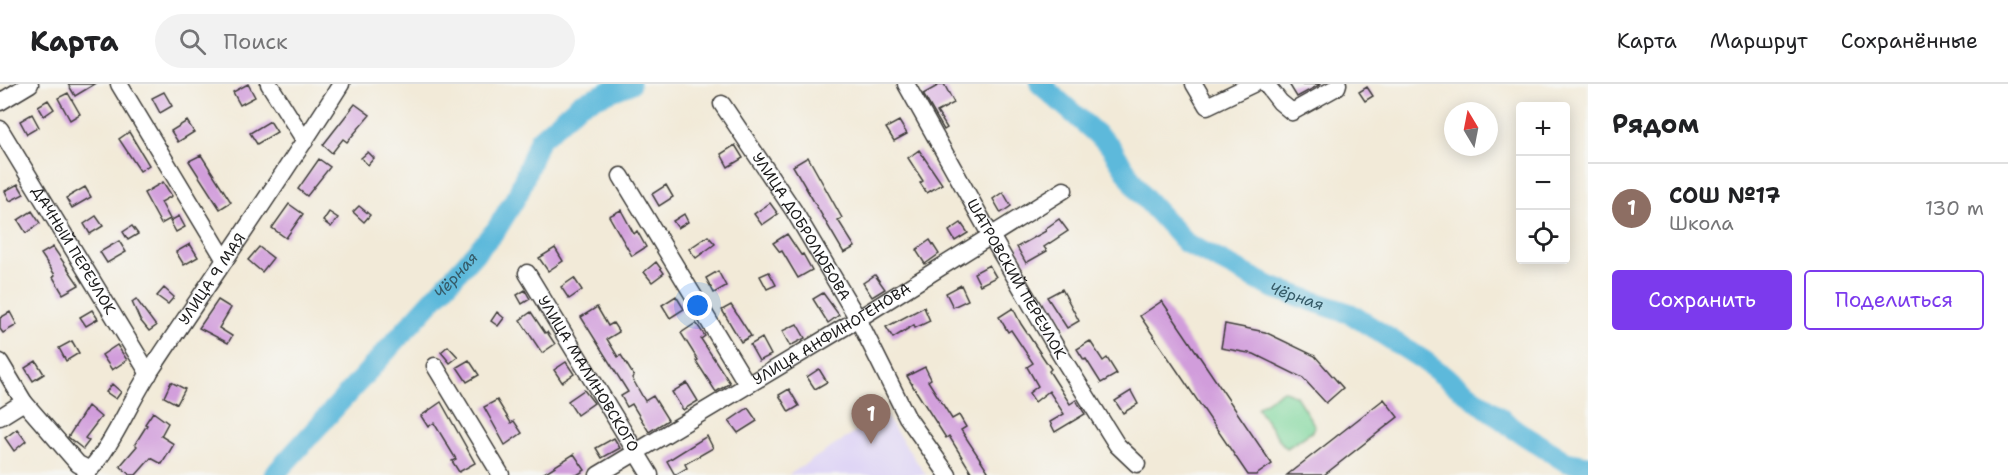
<!DOCTYPE html>
<html lang="ru">
<meta charset="utf-8">
<style>
body{margin:0;font-family:"Shantell Sans",sans-serif;background:#f2f2f2;color:#202124}
.controls{position:absolute;right:18px;top:18px;display:grid;overflow:hidden;border-radius:6px;box-shadow:0 3px 15px #0003}
.controls button{width:54px;height:54px;display:grid;place-items:center;padding:0;border:0;border-bottom:2px solid #e0e0e0;background:#fff;color:#202124;font:30px sans-serif}
.compass{position:absolute;left:1444px;top:18px;width:54px;height:54px;border-radius:50%;background:#fff;box-shadow:0 3px 15px #0003;rotate:350deg}
.you{position:absolute;left:698px;top:222px;width:21px;height:21px;margin:-15px;border:4px solid #fff;border-radius:50%;background:#1a73e8;box-shadow:0 0 0 9px #1a73e833}
.badge{display:grid;place-items:center;width:39px;height:39px;border-radius:50%;background:#7c3aed;color:#fff;font-size:20px;font-weight:700}
.pin{position:absolute;translate:-50% -50px;filter:drop-shadow(0 2px 3px #0008)}
.pin::after{content:'';position:absolute;top:32px;width:21px;height:18px;background:inherit;clip-path:polygon(0 0,100% 0,50% 100%)}
.list{margin:0;padding:0;list-style:none}
h2{display:flex;justify-content:space-between;align-items:center;height:78px;margin:0;padding:0 24px;font-size:26px}
h2 small{font-size:20px;font-weight:400;color:#757577}
.list li{display:grid;grid-template-columns:39px 1fr auto;gap:18px;align-items:center;box-sizing:border-box;height:90px;padding:0 24px;border-top:2px solid #e0e0e0}
.list b{display:block;font-size:22px;white-space:nowrap}
.list p{margin:0;font-size:20px;white-space:nowrap;color:#757577}
.list em{font-size:20px;font-style:normal;color:#757577}
.actions{display:flex;gap:12px;padding:18px 24px}
.actions a{flex:1;padding:14px 0;border:2px solid #7c3aed;border-radius:6px;text-align:center;font-size:21px;color:#7c3aed}
.actions .main{background:#7c3aed;color:#fff}
.icon{flex:none;width:33px;height:33px;fill:none;stroke:currentColor;stroke-width:2;stroke-linecap:round;stroke-linejoin:round}
.map{position:relative;flex:none;width:1588px;height:391px;overflow:hidden}
header{display:flex;align-items:center;gap:36px;box-sizing:border-box;height:84px;padding:0 30px;background:#fff;border-bottom:2px solid #e0e0e0}
header strong{font-size:28px}
nav{display:flex;gap:33px;margin-inline-start:auto;font-size:21px}
.search{width:420px;height:54px;background:#f2f2f2;display:flex;align-items:center;gap:15px;box-sizing:border-box;padding:0 21px;border-radius:33px;color:#757577;font-size:22px}
main{display:flex}
aside{flex:1;background:#fff}
.map>svg:first-child{display:block}
</style>
<header>
<strong>Карта</strong>
<div class="search"><svg class="icon" aria-label="search" viewBox="0 0 24 24"><circle cx="10" cy="10" r="6"/><path d="M15 15l6 6"/></svg>Поиск</div>
<nav><a>Карта</a><a>Маршрут</a><a>Сохранённые</a></nav>
</header>
<main>
<div class="map">
<svg width="1588" height="391" viewBox="0 0 1588 391">
<rect width="100%" height="100%" fill="#f6f6f2"/>
<filter id="ink" filterUnits="userSpaceOnUse"><feTurbulence type="fractalNoise" baseFrequency=".0167" numOctaves="2"/><feDisplacementMap in="SourceGraphic" scale="12" xChannelSelector="R" yChannelSelector="G"/><feConvolveMatrix kernelMatrix="1 2 1 2 8 2 1 2 1" color-interpolation-filters="sRGB"/></filter>
<filter id="wash" filterUnits="userSpaceOnUse"><feTurbulence type="fractalNoise" baseFrequency=".008" numOctaves="4" result="noise"/><feDisplacementMap in="SourceGraphic" scale="24" xChannelSelector="R" yChannelSelector="G"/><feGaussianBlur stdDeviation="1.35" result="paint"/><feColorMatrix in="noise" values="0 0 0 0 0 0 0 0 0 0 0 0 0 0 0 0 0 1.4 0 .05"/><feComposite in="paint" operator="in"/></filter>
<g filter="url(#wash)">
<rect width="100%" height="100%" fill="#f2ead8"/>
<path fill="#dfd5f5" d="M884 330 926 391H788Z"/>
<path fill="#7dd69b" stroke="#4c795c" stroke-width="1.5" d="M1283 306 1296 312 1315 342 1313 347 1287 364 1284 362 1257 324Z"/>
<g fill="none" stroke-linecap="round" stroke-linejoin="round">
<g stroke="#5db9db" stroke-width="21">
<path id="s1" d="M1040 0 1110 62 1141 110 1186 159 1271 203 1351 230 1423 276 1516 346 1566 378 1588 382"/>
<path id="s2" d="M274 391 496 146 518 110 539 56 581 19 630 0"/>
</g>
</g>
<g id="blocks">
<path fill="#d19ddb" d="M68 0H95L75 12Z
M248 0 255 13 240 21 233 8Z
M941 0H944L954 19 937 28 947 44 944 46 923 10Z
M1289 0H1321L1297 13Z
M1367 3 1373 12 1365 17 1359 8Z
M164 8 172 22 160 29 152 14Z
M68 9 80 30 70 36 58 14Z
M48 16 54 25 44 32 38 22Z
M355 20 370 31 347 58 343 55 332 69 323 61Z
M32 30 39 43 27 50 20 37Z
M187 37 194 48 178 58 171 47Z
M270 37 277 48 257 60 250 49Z
M899 37 907 50 894 57 886 44Z
M129 48 149 81 140 87 119 55Z
M735 61 743 74 728 83 721 70Z
M919 66 942 100 927 109 920 99 923 97 908 74Z
M368 68 374 74 368 81 361 74Z
M201 71 231 118 220 125 189 77Z
M808 73 842 134 838 136 855 163 844 169 793 82Z
M319 75 330 83 307 112 298 105Z
M163 98 172 112 161 118 170 135 161 140 144 109Z
M18 100 24 110 10 117 5 107Z
M666 101 673 113 659 122 652 110Z
M85 103 91 113 72 124 66 114Z
M1003 108 1011 122 1001 129 993 115Z
M770 119 778 130 762 141 754 130Z
M289 120 303 130 286 154 272 144Z
M359 122 370 131 364 138 353 128Z
M621 126 634 150 637 147 646 163 632 172 609 132Z
M32 127 40 139 26 149 18 136Z
M329 128 338 134 331 143 323 137Z
M684 130 688 138 678 144 673 137Z
M96 132 103 142 90 150 84 140Z
M179 132 185 143 176 148 170 137Z
M1059 135 1068 147 1044 163 1047 167 1026 179 1017 163 1046 147 1045 145Z
M961 139 968 149 955 157 949 147Z
M132 142 138 150 128 156 123 148Z
M787 150 801 171 803 170 812 186 798 194 782 167 780 168 773 159Z
M708 152 715 160 696 174 689 165Z
M930 156 939 170 925 180 916 166Z
M119 157 126 168 107 179 100 168Z
M190 160 198 173 184 181 176 168Z
M53 163 79 201 63 210 53 193 55 191 41 170Z
M259 163 273 174 262 188 248 176Z
M555 164 563 177 548 187 539 174Z
M656 178 664 189 652 198 644 188Z
M989 181 996 193 980 201 974 189Z
M718 187 726 202 714 209 706 194Z
M769 188 776 201 767 205 760 192Z
M875 191 885 205 872 213 863 199Z
M574 194 582 206 569 215 561 203Z
M961 201 968 216 953 223 946 209Z
M164 204 174 213 168 220 157 212Z
M1062 205 1079 237 1067 244 1047 213Z
M525 206 530 215 522 220 517 211Z
M823 209 839 231 828 239 813 215Z
M676 212 684 225 670 234 662 221Z
M136 215 156 242 149 247 140 236 132 218Z
M218 216 231 224 219 244 232 252 228 259 199 244Z
M1162 217 1272 380 1256 391H1248L1140 232Z
M731 221 751 252 741 258 722 226Z
M597 223 608 242 613 239 619 248 607 255 618 273 621 271 634 292 632 294 645 317 653 312 668 336 649 348 632 320 627 323 621 312 628 308 581 233Z
M924 223 930 237 915 244 914 241 893 254 886 243Z
M1013 224 1021 240 1051 285 1049 287 1070 320 1076 316 1085 330 1055 348 1050 338 1064 330 1049 307 1035 318 1029 309 1038 302 1027 283 1033 279 1011 246 1008 248 999 233Z
M92 226 98 235 86 242 80 233Z
M10 228 17 241 3 249 0 245V234Z
M497 228 504 234 498 242 491 237Z
M531 228 545 249 547 248 555 260 542 269 520 236Z
M696 239 705 252 701 255 730 299 716 308 696 277 698 276 681 249Z
M797 240 805 254 790 262 782 247Z
M1225 240 1265 248 1315 272 1343 304 1326 319 1303 294 1254 270 1221 264Z
M762 254 771 271 759 277 750 261Z
M72 257 79 269 66 277 59 264Z
M1090 257 1103 277 1107 274 1117 290 1101 299 1086 275 1084 276 1077 265Z
M117 261 127 276 112 286 102 271Z
M448 262 458 273 450 279 441 268Z
M469 276 479 291 467 298 457 283Z
M36 277 44 290 33 297 25 284Z
M566 278 574 290 562 298 554 286Z
M925 283 931 295 928 297 952 335 959 331 966 343 961 346 988 387 982 391H973L949 352 946 354 914 304 907 292Z
M819 285 827 298 815 305 807 293Z
M171 298 185 305 177 320 164 313Z
M687 299 698 317 683 326 672 308Z
M112 300 121 308 116 315 106 308Z
M789 305 799 322 789 328 779 311Z
M584 306 594 319 577 331 568 317Z
M1131 307 1138 320 1123 329 1115 317Z
M1384 315 1398 333 1324 391H1287Z
M497 316 511 339 514 337 522 349 505 361 484 323Z
M441 318 475 379 459 388 452 377 456 375 434 339 428 343 421 332Z
M88 322 101 333 85 354 89 357 83 365 68 353Z
M748 324 757 337 738 349 729 337Z
M153 328 168 339 161 352 174 360 162 380 151 374 136 391H130L120 382 137 362 135 360 147 341 145 340Z
M17 345 26 357 14 367 5 354Z
M707 352 713 364 685 380 687 384 675 391 667 377Z
M614 354 620 364 602 374 596 364Z
M574 370 585 386 577 391H541Z"/>
</g>
</g>
<g filter="url(#ink)">
<use href="#blocks" fill-opacity="0" stroke="#3c3b38" stroke-width="1.5"/>
<g fill="none" stroke-linecap="round" stroke-linejoin="round">
<defs>
<g id="minor">
<path d="M119 0 225 176"/>
<path d="M269 0 305 57"/>
<path id="s3" d="M906 0 991 152 1060 270 1117 361 1137 380"/>
<path d="M1194 0 1207 22 1253 0"/>
<path d="M1266 0 1280 18 1292 28 1337 3 1338 0"/>
<path d="M0 18 30 0"/>
<path id="s4" d="M722 20 794 127 858 235 907 333 948 391"/>
<path id="s5" d="M0 45 149 290"/>
<path d="M621 92 747 300"/>
<path id="s6" d="M527 189 650 391"/>
<path d="M0 278 24 318 78 380 90 386"/>
<path d="M435 282 501 391"/>
<path d="M0 333 24 318"/>
<path id="s7" d="M85 391C114 361 128 320 151 286 214 191 280 97 341 0"/>
<path id="s8" d="M598 391 858 235 1064 106"/>
</g>
</defs>
<use href="#minor" stroke="#3c3b38" stroke-width="19"/>
<use href="#minor" stroke="#fff" stroke-width="16"/>
</g>
</g>
<g text-anchor="middle" stroke-width="4.5" stroke-linejoin="round" paint-order="stroke">
<g font-size="15" fill="#1c1c1c" stroke="#f6f6f2">
<text dy="5" stroke="none"><textPath href="#s4" startOffset="146">УЛИЦА ДОБРОЛЮБОВА</textPath></text>
<text dy="5" stroke="none"><textPath href="#s5" startOffset="142">ДАЧНЫЙ ПЕРЕУЛОК</textPath></text>
<text dy="5" stroke="none"><textPath href="#s3" startOffset="224">ШАТРОВСКИЙ ПЕРЕУЛОК</textPath></text>
<text dy="5" stroke="none"><textPath href="#s7" startOffset="234">УЛИЦА 9 МАЯ</textPath></text>
<text dy="5" stroke="none"><textPath href="#s8" startOffset="273">УЛИЦА АНФИНОГЕНОВА</textPath></text>
<text dy="5" stroke="none"><textPath href="#s6" startOffset="118">УЛИЦА МАЛИНОВСКОГО</textPath></text>
</g>
<g font-size="16" font-style="italic" fill="#365b68" stroke="#f6f6f2">
<text dy="6" stroke="none"><textPath href="#s2" startOffset="270">Чёрная</textPath></text>
<text dy="6" stroke="none"><textPath href="#s1" startOffset="340">Чёрная</textPath></text>
</g>
</g>
</svg>
<div class="controls">
<button>+</button>
<button>−</button>
<button><svg class="icon" aria-label="locate" viewBox="0 0 24 24"><circle cx="12" cy="12" r="6"/><path d="M12 2v4M12 18v4M2 12h4M18 12h4"/></svg></button>
</div>
<svg class="compass" viewBox="-18 -18 36 36"><path d="M0-13l5 13h-10z" fill="#e53935"/><path d="M0 13l5-13h-10z" fill="#757577"/></svg>
<div class="you"></div>
<div class="pin badge" style="left:871px;top:360px;background:#8d6e63">1</div>
</div>
<aside>
<h2>Рядом<small></small></h2>
<ul class="list">
<li><span class="badge" style="background:#8d6e63">1</span><div><b>СОШ №17</b><p>Школа</p></div><em>130 m</em></li>
</ul>
<div class="actions"><a class="main">Сохранить</a><a>Поделиться</a></div>
</aside>
</main>
